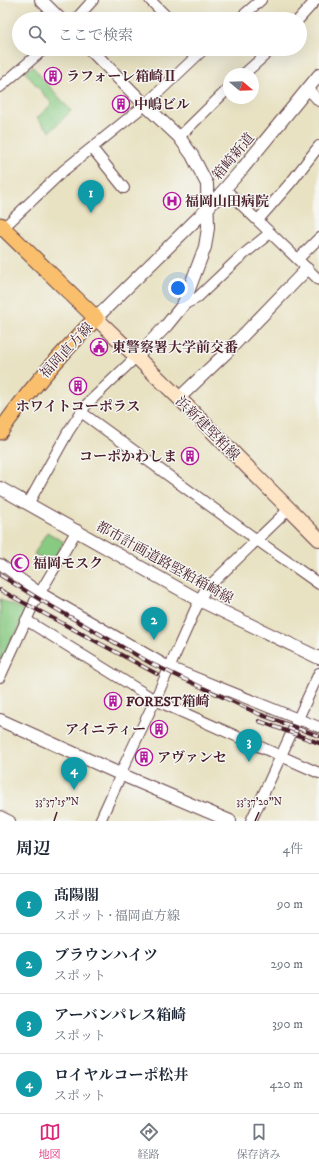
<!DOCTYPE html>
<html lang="ja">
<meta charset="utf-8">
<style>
body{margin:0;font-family:"IM FELL DW Pica","Noto Serif JP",serif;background:#f6f6f7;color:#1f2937}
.compass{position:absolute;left:223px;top:68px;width:36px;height:36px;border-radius:50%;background:#fff;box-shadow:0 4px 16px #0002;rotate:109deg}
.you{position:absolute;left:178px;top:288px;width:14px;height:14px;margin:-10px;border:3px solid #fff;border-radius:50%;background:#1a73e8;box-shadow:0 0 0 6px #1a73e833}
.badge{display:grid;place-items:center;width:26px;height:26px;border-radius:50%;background:#db2777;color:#fff;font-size:13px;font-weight:700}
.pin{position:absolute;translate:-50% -33px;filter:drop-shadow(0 1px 2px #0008)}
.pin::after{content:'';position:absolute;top:21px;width:14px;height:12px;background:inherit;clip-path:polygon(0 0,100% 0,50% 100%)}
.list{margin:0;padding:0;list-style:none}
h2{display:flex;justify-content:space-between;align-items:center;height:52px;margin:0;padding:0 16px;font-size:17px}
h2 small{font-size:13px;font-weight:400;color:#747a83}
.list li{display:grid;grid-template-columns:26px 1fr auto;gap:12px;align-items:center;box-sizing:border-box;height:60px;padding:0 16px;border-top:1px solid #e0e1e3}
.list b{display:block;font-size:15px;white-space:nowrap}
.list p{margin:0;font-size:13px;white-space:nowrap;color:#747a83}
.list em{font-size:13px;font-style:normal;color:#747a83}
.icon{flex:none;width:22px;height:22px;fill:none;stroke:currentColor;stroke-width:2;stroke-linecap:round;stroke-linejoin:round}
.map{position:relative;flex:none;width:319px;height:821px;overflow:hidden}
.search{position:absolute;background:#fff;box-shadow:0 4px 16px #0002;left:12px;right:12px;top:12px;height:44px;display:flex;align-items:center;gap:10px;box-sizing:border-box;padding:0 14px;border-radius:22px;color:#747a83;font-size:15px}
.sheet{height:292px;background:#fff}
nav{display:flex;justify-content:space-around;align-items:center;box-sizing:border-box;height:56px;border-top:1px solid #e0e1e3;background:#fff;font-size:11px;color:#747a83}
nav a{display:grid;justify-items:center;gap:2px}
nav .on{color:#db2777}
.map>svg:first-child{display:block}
</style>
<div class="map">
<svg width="319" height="821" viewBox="0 0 319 821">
<rect width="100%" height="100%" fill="#f6f6f2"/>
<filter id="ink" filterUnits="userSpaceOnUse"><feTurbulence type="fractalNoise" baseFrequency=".025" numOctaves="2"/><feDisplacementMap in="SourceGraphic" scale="8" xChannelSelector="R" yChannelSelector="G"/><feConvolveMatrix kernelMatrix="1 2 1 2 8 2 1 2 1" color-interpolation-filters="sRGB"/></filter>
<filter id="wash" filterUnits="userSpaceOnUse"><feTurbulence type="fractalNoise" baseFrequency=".012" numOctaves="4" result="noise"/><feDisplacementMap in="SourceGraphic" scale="16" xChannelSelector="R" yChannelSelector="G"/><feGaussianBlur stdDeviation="0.9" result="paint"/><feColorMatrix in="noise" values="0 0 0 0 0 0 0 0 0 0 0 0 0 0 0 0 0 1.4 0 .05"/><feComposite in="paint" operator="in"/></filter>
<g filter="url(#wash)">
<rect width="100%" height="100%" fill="#e8e2c2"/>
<path fill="#88ca82" stroke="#697456" d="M32 66 71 111 50 132 37 118 52 104 25 72Z
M47 532 64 542 51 564 34 554Z
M0 599 26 611 0 670Z"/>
</g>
<g filter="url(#ink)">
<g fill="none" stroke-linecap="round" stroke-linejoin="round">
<defs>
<path id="minor" d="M150 0 169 19
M76 19 93 0
M239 19 261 0
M299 19 316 0
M244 74 272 49
M0 87 44 49
M308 89 319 101
M179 137 229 88
M92 148 124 188
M225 189 319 280
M258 220 292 181 319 146
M0 231 63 171 145 105 204 49
M298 259 319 238
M183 305 197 298 238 259 270 233
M81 412 257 540 319 584
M28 504 68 432 86 405 136 357
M0 564 39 592 169 667 298 719 319 727
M26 620 155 700 319 773
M0 677 35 601 77 530
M0 816 10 821
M100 821 119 779 123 768 155 700 195 610 205 590 289 509
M251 821 319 673"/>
<path id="tertiary" d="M41 0 60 19
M90 49 145 105 179 137 192 155 207 184 208 228 205 247 183 305 166 326 136 357
M96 318 207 209 243 168 319 75
M179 398 226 353 307 269
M0 488 199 600 319 658
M0 720 120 774 230 821"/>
<path id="secondary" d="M96 318 179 398 319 539"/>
<path id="primary" d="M0 225 96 318C61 354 28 391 0 432"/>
</defs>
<use href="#minor" stroke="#623c42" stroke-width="12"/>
<use href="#tertiary" stroke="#623c42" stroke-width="14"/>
<use href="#secondary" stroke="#623c42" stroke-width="16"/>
<use href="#primary" stroke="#623c42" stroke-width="17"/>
<use href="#minor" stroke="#fff" stroke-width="10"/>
<use href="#tertiary" stroke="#fff" stroke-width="12"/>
<use href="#secondary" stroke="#fde5c5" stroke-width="14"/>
<use href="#primary" stroke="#f9bf6d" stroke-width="15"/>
<defs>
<path id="rail" d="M0 575 44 602 152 664 259 714 319 736
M0 590 157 674
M259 721 319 743"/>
</defs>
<use href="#rail" stroke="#4a1f2b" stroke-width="4"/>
<use href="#rail" stroke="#f6f6f2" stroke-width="2.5" stroke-dasharray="8" stroke-linecap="butt"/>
</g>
</g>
<path fill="none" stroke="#4a1f2b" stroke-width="1.5" d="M54 821 57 812M255 821 259 812"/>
<defs>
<symbol id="building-ring" viewBox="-11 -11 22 22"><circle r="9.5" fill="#f6f6f2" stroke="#b5179e" stroke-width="1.5"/><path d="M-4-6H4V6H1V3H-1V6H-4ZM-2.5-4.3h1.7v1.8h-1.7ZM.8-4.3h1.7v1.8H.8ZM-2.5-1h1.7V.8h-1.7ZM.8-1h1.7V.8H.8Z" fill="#b5179e"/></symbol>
<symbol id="hospital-ring" viewBox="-11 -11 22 22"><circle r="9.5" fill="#f6f6f2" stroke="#b5179e" stroke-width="1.5"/><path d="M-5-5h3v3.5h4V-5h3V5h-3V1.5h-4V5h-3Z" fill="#b5179e"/></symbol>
<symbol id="civic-ring" viewBox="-11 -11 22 22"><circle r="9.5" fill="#f6f6f2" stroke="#b5179e" stroke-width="1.5"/><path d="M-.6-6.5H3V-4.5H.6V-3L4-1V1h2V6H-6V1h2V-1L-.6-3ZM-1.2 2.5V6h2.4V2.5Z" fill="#b5179e"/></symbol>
<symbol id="mosque-ring" viewBox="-11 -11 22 22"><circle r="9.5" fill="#f6f6f2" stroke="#b5179e" stroke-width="1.5"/><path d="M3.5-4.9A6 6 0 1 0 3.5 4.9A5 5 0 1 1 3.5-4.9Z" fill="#b5179e"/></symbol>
</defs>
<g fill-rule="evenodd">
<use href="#building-ring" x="43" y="66" width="20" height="20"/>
<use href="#building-ring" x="111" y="94" width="20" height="20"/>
<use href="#hospital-ring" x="162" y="191" width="20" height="20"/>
<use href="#civic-ring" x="89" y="337" width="20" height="20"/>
<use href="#building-ring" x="68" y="376" width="20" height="20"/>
<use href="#building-ring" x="180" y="446" width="20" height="20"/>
<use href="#mosque-ring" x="10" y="553" width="20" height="20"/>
<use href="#building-ring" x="103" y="691" width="20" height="20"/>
<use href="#building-ring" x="149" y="719" width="20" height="20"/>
<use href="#building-ring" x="134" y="747" width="20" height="20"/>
</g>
<g text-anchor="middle" stroke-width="3" stroke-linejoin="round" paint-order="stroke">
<g font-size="14" font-weight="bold" fill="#4a1f2b" stroke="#f6f6f2" text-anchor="start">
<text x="66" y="81">ラフォーレ箱崎Ⅱ</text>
<text x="134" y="109">中嶋ビル</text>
<text x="185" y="206">福岡山田病院</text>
<text x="112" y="352">東警察署大学前交番</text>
<text x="78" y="411" text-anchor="middle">ホワイトコーポラス</text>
<text x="177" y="461" text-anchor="end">コーポかわしま</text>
<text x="33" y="568">福岡モスク</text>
<text x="126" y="706">FOREST箱崎</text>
<text x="146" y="734" text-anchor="end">アイニティー</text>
<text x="157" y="762">アヴァンセ</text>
</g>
<g font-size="14" fill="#4a1f2b" stroke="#f6f6f2">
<text transform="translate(233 156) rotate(-50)" y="5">箱崎新道</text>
<text transform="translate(66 350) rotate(-47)" y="5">福岡直方線</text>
<text transform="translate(208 428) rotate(45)" y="5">浜新建堅粕線</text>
<text transform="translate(165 562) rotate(29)" y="5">都市計画道路堅粕箱崎線</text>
</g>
</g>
<g font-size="10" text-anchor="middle" fill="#4a1f2b" stroke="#f6f6f2" stroke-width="3" stroke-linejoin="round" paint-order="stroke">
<text x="57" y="805">33°37'15"N</text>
<text x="259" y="805">33°37'20"N</text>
</g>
</svg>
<svg class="compass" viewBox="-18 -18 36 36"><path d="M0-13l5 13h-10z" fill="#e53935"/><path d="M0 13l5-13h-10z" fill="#747a83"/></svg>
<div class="you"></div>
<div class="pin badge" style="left:91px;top:213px;background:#0f9aa8">1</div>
<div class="pin badge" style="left:154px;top:640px;background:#0f9aa8">2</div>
<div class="pin badge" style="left:249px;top:762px;background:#0f9aa8">3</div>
<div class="pin badge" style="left:74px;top:790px;background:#0f9aa8">4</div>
<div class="search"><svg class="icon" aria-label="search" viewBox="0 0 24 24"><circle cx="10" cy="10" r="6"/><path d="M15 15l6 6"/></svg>ここで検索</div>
</div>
<section class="sheet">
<h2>周辺<small>4件</small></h2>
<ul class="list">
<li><span class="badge" style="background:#0f9aa8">1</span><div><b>髙陽閣</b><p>スポット · 福岡直方線</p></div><em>90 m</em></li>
<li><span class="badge" style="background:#0f9aa8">2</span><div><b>ブラウンハイツ</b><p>スポット</p></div><em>290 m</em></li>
<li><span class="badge" style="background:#0f9aa8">3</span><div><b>アーバンパレス箱崎</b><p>スポット</p></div><em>390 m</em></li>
<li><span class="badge" style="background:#0f9aa8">4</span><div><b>ロイヤルコーポ松井</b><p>スポット</p></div><em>420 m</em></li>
</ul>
</section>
<nav>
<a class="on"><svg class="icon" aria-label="map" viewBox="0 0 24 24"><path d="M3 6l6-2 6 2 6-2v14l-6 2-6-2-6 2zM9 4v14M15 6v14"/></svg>地図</a>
<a><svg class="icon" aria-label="directions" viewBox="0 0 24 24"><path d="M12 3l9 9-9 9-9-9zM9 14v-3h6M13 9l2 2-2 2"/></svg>経路</a>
<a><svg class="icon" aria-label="saved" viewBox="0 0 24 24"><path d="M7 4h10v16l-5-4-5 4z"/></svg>保存済み</a>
</nav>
